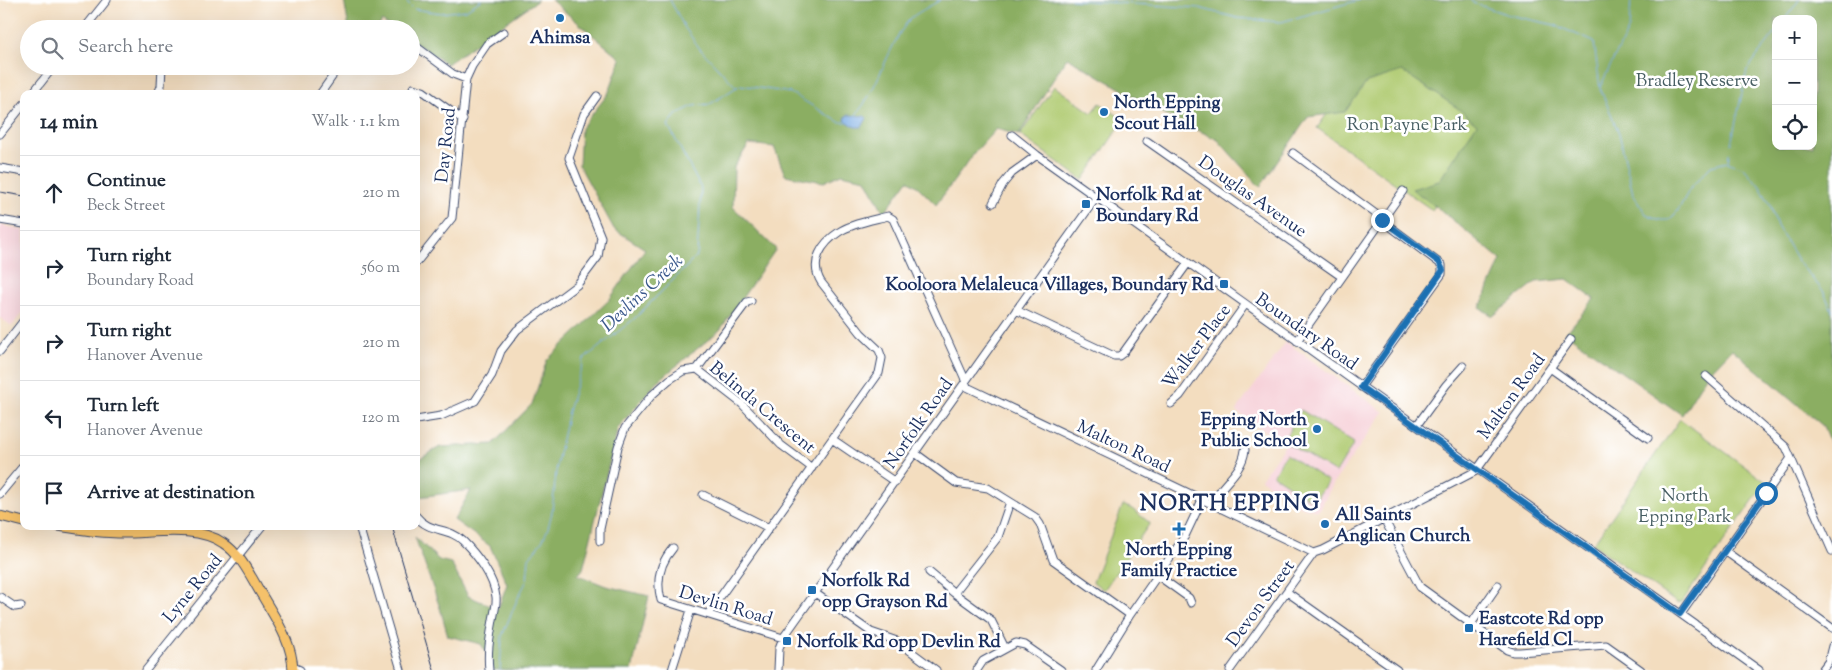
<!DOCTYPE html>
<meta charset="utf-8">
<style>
body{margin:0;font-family:"Sorts Mill Goudy",serif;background:#f6f6f7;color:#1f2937}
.controls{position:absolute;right:15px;top:15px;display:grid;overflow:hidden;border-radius:10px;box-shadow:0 5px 20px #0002}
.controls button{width:45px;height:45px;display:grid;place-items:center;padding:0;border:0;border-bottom:1px solid #e0e1e3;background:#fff;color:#1f2937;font:25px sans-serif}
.stop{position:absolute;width:15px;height:15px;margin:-11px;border:4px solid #1f6fb2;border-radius:50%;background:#fff}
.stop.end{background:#1f6fb2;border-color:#fff;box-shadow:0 1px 5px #0008}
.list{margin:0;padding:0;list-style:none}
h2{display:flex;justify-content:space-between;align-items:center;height:65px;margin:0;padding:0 20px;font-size:21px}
h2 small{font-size:16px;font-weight:400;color:#747a83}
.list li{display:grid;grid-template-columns:32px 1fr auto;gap:15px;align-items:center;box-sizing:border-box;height:75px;padding:0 20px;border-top:1px solid #e0e1e3}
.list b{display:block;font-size:19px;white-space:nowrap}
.list p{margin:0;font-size:16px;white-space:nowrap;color:#747a83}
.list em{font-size:16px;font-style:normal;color:#747a83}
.icon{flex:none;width:28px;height:28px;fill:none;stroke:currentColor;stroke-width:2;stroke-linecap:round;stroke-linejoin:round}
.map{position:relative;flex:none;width:1832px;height:670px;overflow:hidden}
.search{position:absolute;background:#fff;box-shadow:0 5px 20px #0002;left:20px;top:20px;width:400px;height:55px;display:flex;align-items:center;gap:12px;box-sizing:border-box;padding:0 18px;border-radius:28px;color:#747a83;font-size:19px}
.panel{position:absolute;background:#fff;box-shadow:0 5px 20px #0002;left:20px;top:90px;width:400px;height:440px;border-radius:10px}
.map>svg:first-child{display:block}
</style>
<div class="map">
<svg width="1832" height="670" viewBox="0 0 1832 670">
<rect width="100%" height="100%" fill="#fff"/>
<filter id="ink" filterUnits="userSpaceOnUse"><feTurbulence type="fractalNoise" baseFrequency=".02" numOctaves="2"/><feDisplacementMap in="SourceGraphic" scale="10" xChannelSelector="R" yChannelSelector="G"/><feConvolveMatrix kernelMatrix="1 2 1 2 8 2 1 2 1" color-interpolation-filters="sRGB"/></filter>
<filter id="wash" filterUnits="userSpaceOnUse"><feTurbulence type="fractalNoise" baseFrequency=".0096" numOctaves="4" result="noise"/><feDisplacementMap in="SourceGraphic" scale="20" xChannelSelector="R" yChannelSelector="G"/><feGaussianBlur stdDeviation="1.12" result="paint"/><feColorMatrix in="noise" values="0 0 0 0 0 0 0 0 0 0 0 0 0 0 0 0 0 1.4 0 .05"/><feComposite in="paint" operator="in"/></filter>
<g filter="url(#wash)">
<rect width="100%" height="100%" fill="#f3ddbf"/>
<path fill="#f6cfd7" d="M0 225 24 230V310L12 326 0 318Z
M1286 342 1384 412 1335 481 1318 511 1299 506 1261 479 1285 445 1236 411Z"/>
<path fill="#afca70" stroke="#657c67" d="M1381 38 1496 119 1432 210 1317 128Z
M1054 86 1092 113 1100 103 1124 120 1083 180 1020 135Z
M1301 410 1354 443 1336 473 1283 441Z
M1680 419 1766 482 1682 602 1677 603 1593 544Z
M1286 454 1328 481 1314 502 1273 475Z
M1123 505 1132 509 1150 523 1104 590 1093 582Z"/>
<path fill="#8bae62" stroke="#536e60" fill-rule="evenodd" d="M344 0H538L447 64 411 40V29H393L382 21 377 29H349Z
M551 0H1832V448L1823 426 1732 349 1706 376 1682 415 1566 333 1594 299 1567 279 1536 282 1493 316 1480 308 1501 260 1443 212 1412 189 1439 181 1477 124 1456 107 1402 71 1367 82 1345 112 1308 117 1260 187 1218 140 1155 109 1067 57 1019 135 996 129 976 151 936 205 918 187 908 180 884 213 866 179 841 174 824 182 785 175 774 147 749 144 734 167 733 207 776 249 720 330 657 382 618 428 583 569 578 575 606 586 649 596 632 670H493L492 663 481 644 448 636 440 608 415 537 439 560 451 563 468 596 498 609 507 584 490 546 454 520 471 490 419 497 416 489V461L440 447 493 444 532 404 547 360 609 300 645 249 614 229 579 165 581 128 608 94 621 59ZM1776 19H1813V146H1776Z"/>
<path fill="#78aae3" stroke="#4a6ca0" d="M847 115 864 116 867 118 862 127H855L845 120Z"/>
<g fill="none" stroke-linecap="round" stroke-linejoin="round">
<path stroke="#78aae3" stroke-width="1" d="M405 0 414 9 441 13 466 10 481 0
M670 0 685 28 700 49 737 88
M1071 0 1199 8 1237 18 1281 22 1359 0
M1471 0 1473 3 1509 15 1555 25 1594 42 1600 88 1619 133 1633 194 1646 214 1660 220H1669L1677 212 1691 187 1711 166 1727 162 1744 168 1759 185 1770 204 1777 226 1799 263 1824 292 1832 311
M1785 19 1799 0
M1600 87 1629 28 1631 0
M855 116C879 88 886 50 908 21 915 13 931 6 940 0
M1731 144 1747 70 1776 31
M1728 162 1729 153
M500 670 502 636 517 600 527 580 529 558 543 540 548 528 552 512 557 463 568 411 584 359 635 318 697 256 701 188 668 125 677 114 693 106 710 104 740 85 791 93 839 122H847"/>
</g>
</g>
<g filter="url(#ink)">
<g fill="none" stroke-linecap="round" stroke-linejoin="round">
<defs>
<path id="minor" d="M84 29 107 0
M270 29 287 26 300 29
M417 47 453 74 466 79
M413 88 423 91 463 120
M32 94 54 66
M158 94 161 86 162 66
M320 94 332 77 334 66
M0 134 24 104
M1012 135 1037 155 1759 670
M1147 141 1342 277
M1293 153 1380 217 1384 222 1442 265V274L1361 387
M0 168 24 172
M993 203 1003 184 1012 173 1037 155
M0 220 24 224
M416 263 452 218 466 79 472 66 487 44 504 32
M1016 310 1114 356H1119L1123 353 1188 263
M1297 341 1403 191
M0 351 24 320
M1550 368 1648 438
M697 369 747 302 751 301
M1706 376 1786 447 1832 551
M1171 404 1180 396 1245 305
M416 420 441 416 475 401 492 375 501 351 517 330 577 285 598 257 601 237 569 158 584 114 597 96
M1417 425 1446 385 1463 366
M832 439 879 373 882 358 879 350 861 333 821 282C809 262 822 243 839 232 853 223 873 220 888 216L893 219 964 377 967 387 1314 553 1323 550 1476 471 1571 339
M915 453 956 483 988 488 1035 517 1040 524 1053 560 1130 615
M0 494 24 465
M703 495 769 528
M1211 504C1220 484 1242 474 1245 450
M416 516C429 533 449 527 463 541 477 555 494 577 496 597 497 604 494 613 493 620 490 637 487 652 489 670
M1384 519 1420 587 1507 650 1513 652H1520L1606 645 1641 670
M359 526 401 670
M600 541V529L618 447 625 428 652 395 669 380 683 371 697 369 742 404 781 445 812 468
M673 548C660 563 656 581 661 600L783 638
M1725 551 1832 628
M929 572 954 593 991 620 1005 648
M1157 575 1189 598 1191 603
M1287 592 1397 670
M815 593 871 632 897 641 936 670
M954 593 998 537 1010 502
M0 597 15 607 21 606
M708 614 832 439 895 482
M1681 614 1791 458
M1471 624 1498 585
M293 667 300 670
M146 670 262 526
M672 670 691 610
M778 670 779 648 783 638 1096 198
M977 670 983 661 1016 643 1025 645 1061 670
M1096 670 1130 615 1185 536 1202 500
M1230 670 1314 553
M1822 670 1828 662 1832 646"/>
<path id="major" d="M0 516 24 522
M58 526C78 529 98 533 118 533 151 534 195 524 223 543 241 554 252 579 263 597 277 621 292 642 293 670"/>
</defs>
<use href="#minor" stroke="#3b496d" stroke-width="9"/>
<use href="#major" stroke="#3b496d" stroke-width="11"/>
<use href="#minor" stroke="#fff" stroke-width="7"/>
<use href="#major" stroke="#f5c16b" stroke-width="9"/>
<path stroke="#1b2f5e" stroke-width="1" d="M0 192 24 196
M392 526 434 670"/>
</g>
</g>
<g fill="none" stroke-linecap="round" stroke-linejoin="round" filter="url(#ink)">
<path stroke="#1f6fb2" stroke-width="6" d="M1382 220 1439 262 1443 270 1361 387 1680 614 1766 493"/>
</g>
<g fill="#1f6fb2" stroke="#fff" stroke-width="2">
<circle cx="560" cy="18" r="5"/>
<circle cx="1104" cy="112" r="5"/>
<rect x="1081" y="199" width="10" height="10" rx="2.5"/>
<rect x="1219" y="279" width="10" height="10" rx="2.5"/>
<circle cx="1317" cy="429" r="5"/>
<circle cx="1325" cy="524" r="5"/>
<path d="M1176.5 521.5h5v5h5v5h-5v5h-5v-5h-5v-5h5z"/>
<rect x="807" y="585" width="10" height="10" rx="2.5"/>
<rect x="1464" y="623" width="10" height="10" rx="2.5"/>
<rect x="782" y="636" width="10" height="10" rx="2.5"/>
</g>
<g text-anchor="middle" stroke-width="5" stroke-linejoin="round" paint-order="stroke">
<g font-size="18" font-weight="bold" fill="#1b2f5e" stroke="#fff" text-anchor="start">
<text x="560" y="43" text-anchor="middle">Ahimsa</text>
<text x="1114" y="108">North Epping<tspan x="1114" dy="21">Scout Hall</tspan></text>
<text x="1096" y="200">Norfolk Rd at<tspan x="1096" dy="21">Boundary Rd</tspan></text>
<text x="1214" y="290" text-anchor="end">Kooloora Melaleuca Villages, Boundary Rd</text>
<text x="1307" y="425" text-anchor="end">Epping North<tspan x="1307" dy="21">Public School</tspan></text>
<text x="1335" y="520">All Saints<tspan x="1335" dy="21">Anglican Church</tspan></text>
<text x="1179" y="555" text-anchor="middle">North Epping<tspan x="1179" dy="21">Family Practice</tspan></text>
<text x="822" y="586">Norfolk Rd<tspan x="822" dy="21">opp Grayson Rd</tspan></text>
<text x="1479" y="624">Eastcote Rd opp<tspan x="1479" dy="21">Harefield Cl</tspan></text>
<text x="797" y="647">Norfolk Rd opp Devlin Rd</text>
</g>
<g font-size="18" fill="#475e63" stroke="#fff">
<text x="1697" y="86">Bradley Reserve</text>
<text x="1407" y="130">Ron Payne Park</text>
<text x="1685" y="501">North<tspan x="1685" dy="21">Epping Park</tspan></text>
</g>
<g font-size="18" fill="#1b2f5e" stroke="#fff">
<text transform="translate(445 145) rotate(-84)" y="6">Day Road</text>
<text transform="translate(1253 196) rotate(35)" y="6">Douglas Avenue</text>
<text transform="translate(1307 331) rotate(35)" y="6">Boundary Road</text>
<text transform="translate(1196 346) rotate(-53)" y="6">Walker Place</text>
<text transform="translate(1511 396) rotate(-54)" y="6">Malton Road</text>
<text transform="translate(763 407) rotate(40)" y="6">Belinda Crescent</text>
<text transform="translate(918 423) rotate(-55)" y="6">Norfolk Road</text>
<text transform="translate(1124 446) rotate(25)" y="6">Malton Road</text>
<text transform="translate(192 588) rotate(-51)" y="6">Lyne Road</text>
<text transform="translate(1260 603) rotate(-54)" y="6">Devon Street</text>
<text transform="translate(726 605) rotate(17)" y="6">Devlin Road</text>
</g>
<g font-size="19" font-style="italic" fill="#3c5a8d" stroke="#fff">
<text transform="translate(641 292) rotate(-43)" y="7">Devlins Creek</text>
</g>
<g font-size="22" font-weight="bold" letter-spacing="1" fill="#1b2f5e" stroke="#fff">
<text x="1230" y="510">NORTH EPPING</text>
</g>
</g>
</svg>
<div class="controls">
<button>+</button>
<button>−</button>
<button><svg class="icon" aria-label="locate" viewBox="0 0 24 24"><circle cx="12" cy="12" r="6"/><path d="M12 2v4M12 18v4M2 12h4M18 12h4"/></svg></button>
</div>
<div class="stop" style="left:1766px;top:493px"></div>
<div class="stop end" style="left:1382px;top:220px"></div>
<div class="search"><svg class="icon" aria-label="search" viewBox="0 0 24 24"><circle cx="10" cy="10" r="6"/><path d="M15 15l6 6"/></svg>Search here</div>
<section class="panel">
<h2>14 min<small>Walk · 1.1 km</small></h2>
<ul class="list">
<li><svg class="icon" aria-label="ahead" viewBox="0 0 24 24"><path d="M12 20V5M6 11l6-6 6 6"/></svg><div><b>Continue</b><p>Beck Street</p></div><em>210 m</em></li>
<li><svg class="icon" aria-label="right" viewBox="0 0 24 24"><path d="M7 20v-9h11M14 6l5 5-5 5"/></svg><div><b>Turn right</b><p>Boundary Road</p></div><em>560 m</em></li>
<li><svg class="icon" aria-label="right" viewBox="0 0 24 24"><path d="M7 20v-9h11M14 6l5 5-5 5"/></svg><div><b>Turn right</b><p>Hanover Avenue</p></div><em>210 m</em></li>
<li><svg class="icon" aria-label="left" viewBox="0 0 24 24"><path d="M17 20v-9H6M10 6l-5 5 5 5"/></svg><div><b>Turn left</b><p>Hanover Avenue</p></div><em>120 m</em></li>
<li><svg class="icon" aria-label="arrive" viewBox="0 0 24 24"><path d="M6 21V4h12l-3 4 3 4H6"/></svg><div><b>Arrive at destination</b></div></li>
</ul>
</section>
</div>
